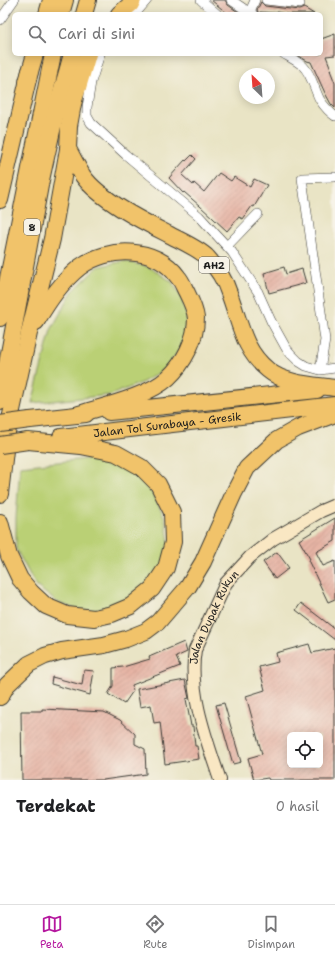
<!DOCTYPE html>
<html lang="id">
<style>
body{margin:0;font-family:"Shantell Sans",sans-serif;background:#f2f2f2;color:#202124}
.controls{position:absolute;right:12px;bottom:12px;display:grid;overflow:hidden;border-radius:6px;box-shadow:0 2px 10px #0003}
.controls button{width:36px;height:36px;display:grid;place-items:center;padding:0;border:0;border-bottom:1px solid #e0e0e0;background:#fff;color:#202124;font:20px sans-serif}
.compass{position:absolute;left:239px;top:68px;width:36px;height:36px;border-radius:50%;background:#fff;box-shadow:0 2px 10px #0003;rotate:335deg}
.list{margin:0;padding:0;list-style:none}
h2{display:flex;justify-content:space-between;align-items:center;height:52px;margin:0;padding:0 16px;font-size:17px}
h2 small{font-size:13px;font-weight:400;color:#757577}
.icon{flex:none;width:22px;height:22px;fill:none;stroke:currentColor;stroke-width:2;stroke-linecap:round;stroke-linejoin:round}
.map{position:relative;flex:none;width:335px;height:780px;overflow:hidden}
.search{position:absolute;background:#fff;box-shadow:0 2px 10px #0003;left:12px;right:12px;top:12px;height:44px;display:flex;align-items:center;gap:10px;box-sizing:border-box;padding:0 14px;border-radius:6px;color:#757577;font-size:15px}
.sheet{height:124px;background:#fff}
nav{display:flex;justify-content:space-around;align-items:center;box-sizing:border-box;height:56px;border-top:1px solid #e0e0e0;background:#fff;font-size:11px;color:#757577}
nav a{display:grid;justify-items:center;gap:2px}
nav .on{color:#b5179e}
.map>svg:first-child{display:block}
</style>
<div class="map">
<svg width="335" height="780" viewBox="0 0 335 780">
<defs>
<pattern id="building-hatch" width="6" height="6" patternUnits="userSpaceOnUse"><rect width="6" height="6" fill="#e6b4a4"/><path d="M-1 1l2-2M0 6l6-6M5 7l2-2" fill="none" stroke="#c59a8d"/></pattern>
</defs>
<rect width="100%" height="100%" fill="#f7f3e8"/>
<filter id="ink" filterUnits="userSpaceOnUse"><feTurbulence type="fractalNoise" baseFrequency=".025" numOctaves="2"/><feDisplacementMap in="SourceGraphic" scale="8" xChannelSelector="R" yChannelSelector="G"/><feConvolveMatrix kernelMatrix="1 2 1 2 8 2 1 2 1" color-interpolation-filters="sRGB"/></filter>
<filter id="wash" filterUnits="userSpaceOnUse"><feTurbulence type="fractalNoise" baseFrequency=".012" numOctaves="4" result="noise"/><feDisplacementMap in="SourceGraphic" scale="16" xChannelSelector="R" yChannelSelector="G"/><feGaussianBlur stdDeviation="0.9" result="paint"/><feColorMatrix in="noise" values="0 0 0 0 0 0 0 0 0 0 0 0 0 0 0 0 0 1.4 0 .05"/><feComposite in="paint" operator="in"/></filter>
<g filter="url(#wash)">
<rect width="100%" height="100%" fill="#e9e4c5"/>
<path fill="#bad075" stroke="#6b7648" d="M124 261 149 267 171 281 181 296 187 318 183 345 165 369 143 382 111 395 32 403 51 330 72 292 98 267Z
M96 458 131 470 153 494 165 518 169 542 163 568 127 603 105 611 78 610 57 602 36 586 16 549V518L20 466Z"/>
<g id="blocks">
<path fill="url(#building-hatch)" fill-rule="evenodd" d="M211 0H225L228 5 241 14H234L230 12 228 14Z
M261 2 265 6 299 10 304 8 314 14H287L277 12V13L260 12 259 14 257 10Z
M335 34V55L326 56 331 69 330 70 335 83V108L331 104 325 93 311 62 307 61 296 54H321V39Z
M192 155 196 159 182 175 193 185 194 183 204 192 219 173 231 181 234 177 250 187 254 179 267 185 254 207 252 206 243 219 239 217 227 231 200 206 184 192 183 193 169 178 185 160 186 161Z
M284 267 286 274 302 269 306 283 269 293 264 273Z
M335 518V541L316 552 323 566 335 561V599L328 602 308 560 310 559 299 540Z
M277 552 289 568 275 579 263 562Z
M301 603 335 629V640L296 610Z
M184 642 187 652 176 657 180 666 132 685 133 691 124 704 108 694 113 686V668L123 667 150 659 149 657Z
M309 644 312 653 335 648V780H269L268 778 254 780 248 758 262 754 246 696 265 690 259 667 278 662 276 653ZM290 735H320V765H290Z
M84 670 94 671 90 695 51 684 52 677 82 685Z
M185 680 189 698 186 699 191 726H193L195 746H197L199 759 165 764 160 722 154 723 151 705 140 707 137 689Z
M224 703 241 762 233 764 216 705Z
M42 709 104 712 120 720 135 734V744L145 749 146 774 103 780H22L21 711H42Z"/>
</g>
</g>
<g filter="url(#ink)">
<use href="#blocks" fill-opacity="0" stroke="#3b3a35" stroke-width="1"/>
<g fill="none" stroke-linecap="round" stroke-linejoin="round">
<defs>
<path id="street" d="M201 0 217 14
M231 0 250 13 253 14
M266 0 300 4
M135 14 147 0
M249 14 255 0
M0 20 14 0
M100 54 91 82 87 107V116L91 123 126 155 199 216 232 252 258 292 271 321 286 348 291 354 298 361 306 366 320 370 335 368
M284 54C291 58 297 61 303 66 312 75 314 89 320 100 324 106 329 112 335 116
M227 246 258 214
M320 370 325 340 302 178 335 177"/>
<g id="secondary">
<path id="s1" d="M220 780C207 741 188 692 195 650L226 583 250 557 273 539 321 511 335 505"/>
</g>
<g id="highway">
<path d="M47 14 51 0"/>
<path d="M61 14 65 0"/>
<path d="M84 14 88 0"/>
<path d="M119 14 131 4 133 0"/>
<path d="M27 82 35 54"/>
<path d="M68 149C73 158 78 168 83 176 99 199 142 221 168 234 179 240 198 248 207 257 216 267 225 280 229 293 240 322 243 350 268 370 284 384 315 385 335 388"/>
<path d="M0 200 30 71"/>
<path d="M0 318 53 54"/>
<path d="M36 322C48 302 61 282 80 267 108 246 156 246 178 277 182 281 184 288 187 293 191 301 195 309 196 318 196 340 184 363 168 378 147 397 104 406 76 415"/>
<path d="M0 402 41 180 57 108 72 54"/>
<path d="M109 412 317 390"/>
<path d="M30 420 86 414"/>
<path id="s2" d="M61 437 335 405"/>
<path d="M0 494 7 433 29 333 52 239 68 149 69 126 73 104 88 54"/>
<path d="M0 522 9 556 20 579 31 592 46 606 67 615 94 618 112 614 131 606 152 589 166 568 173 542 172 512 158 484 141 467 116 453 81 446 28 441"/>
<path d="M0 697 7 685 29 664 45 656 62 651 104 645 126 639 146 631 158 622 188 587 203 562 234 493 247 468 277 440 298 428 335 414"/>
</g>
</defs>
<use href="#street" stroke="#3b3a35" stroke-width="10"/>
<use href="#secondary" stroke="#3b3a35" stroke-width="14"/>
<use href="#highway" stroke="#3b3a35" stroke-width="18"/>
<use href="#street" stroke="#fff" stroke-width="9"/>
<use href="#secondary" stroke="#f9e7c3" stroke-width="12"/>
<use href="#highway" stroke="#f1c36a" stroke-width="16"/>
<defs>
<path id="highway-bridge" d="M0 424 30 420
M0 445 28 441"/>
</defs>
<use href="#highway-bridge" stroke="#3b3a35" stroke-width="18" stroke-linecap="butt"/>
<use href="#highway-bridge" stroke="#f1c36a" stroke-width="16"/>
</g>
</g>
<g text-anchor="middle" stroke-width="3" stroke-linejoin="round" paint-order="stroke">
<g fill="#f7f3e8" stroke="#5e5c59" stroke-width="1">
<rect x="24" y="219" width="16" height="16" rx="3"/>
<rect x="199" y="257" width="30" height="16" rx="3"/>
</g>
<g font-size="10" font-weight="bold" fill="#1c1c1c">
<text x="32" y="231">8</text>
<text x="214" y="269">AH2</text>
</g>
<g font-size="11" fill="#1c1c1c" stroke="#f7f3e8">
<text dy="4" stroke="none"><textPath href="#s2" startOffset="107">Jalan Tol Surabaya - Gresik</textPath></text>
<text dy="4" stroke="none"><textPath href="#s1" startOffset="171">Jalan Dupak Rukun</textPath></text>
</g>
</g>
</svg>
<div class="controls">
<button><svg class="icon" aria-label="locate" viewBox="0 0 24 24"><circle cx="12" cy="12" r="6"/><path d="M12 2v4M12 18v4M2 12h4M18 12h4"/></svg></button>
</div>
<svg class="compass" viewBox="-18 -18 36 36"><path d="M0-13l5 13h-10z" fill="#e53935"/><path d="M0 13l5-13h-10z" fill="#757577"/></svg>
<div class="search"><svg class="icon" aria-label="search" viewBox="0 0 24 24"><circle cx="10" cy="10" r="6"/><path d="M15 15l6 6"/></svg>Cari di sini</div>
</div>
<section class="sheet">
<h2>Terdekat<small>0 hasil</small></h2>
<ul class="list">
</ul>
</section>
<nav>
<a class="on"><svg class="icon" aria-label="map" viewBox="0 0 24 24"><path d="M3 6l6-2 6 2 6-2v14l-6 2-6-2-6 2zM9 4v14M15 6v14"/></svg>Peta</a>
<a><svg class="icon" aria-label="directions" viewBox="0 0 24 24"><path d="M12 3l9 9-9 9-9-9zM9 14v-3h6M13 9l2 2-2 2"/></svg>Rute</a>
<a><svg class="icon" aria-label="saved" viewBox="0 0 24 24"><path d="M7 4h10v16l-5-4-5 4z"/></svg>Disimpan</a>
</nav>
